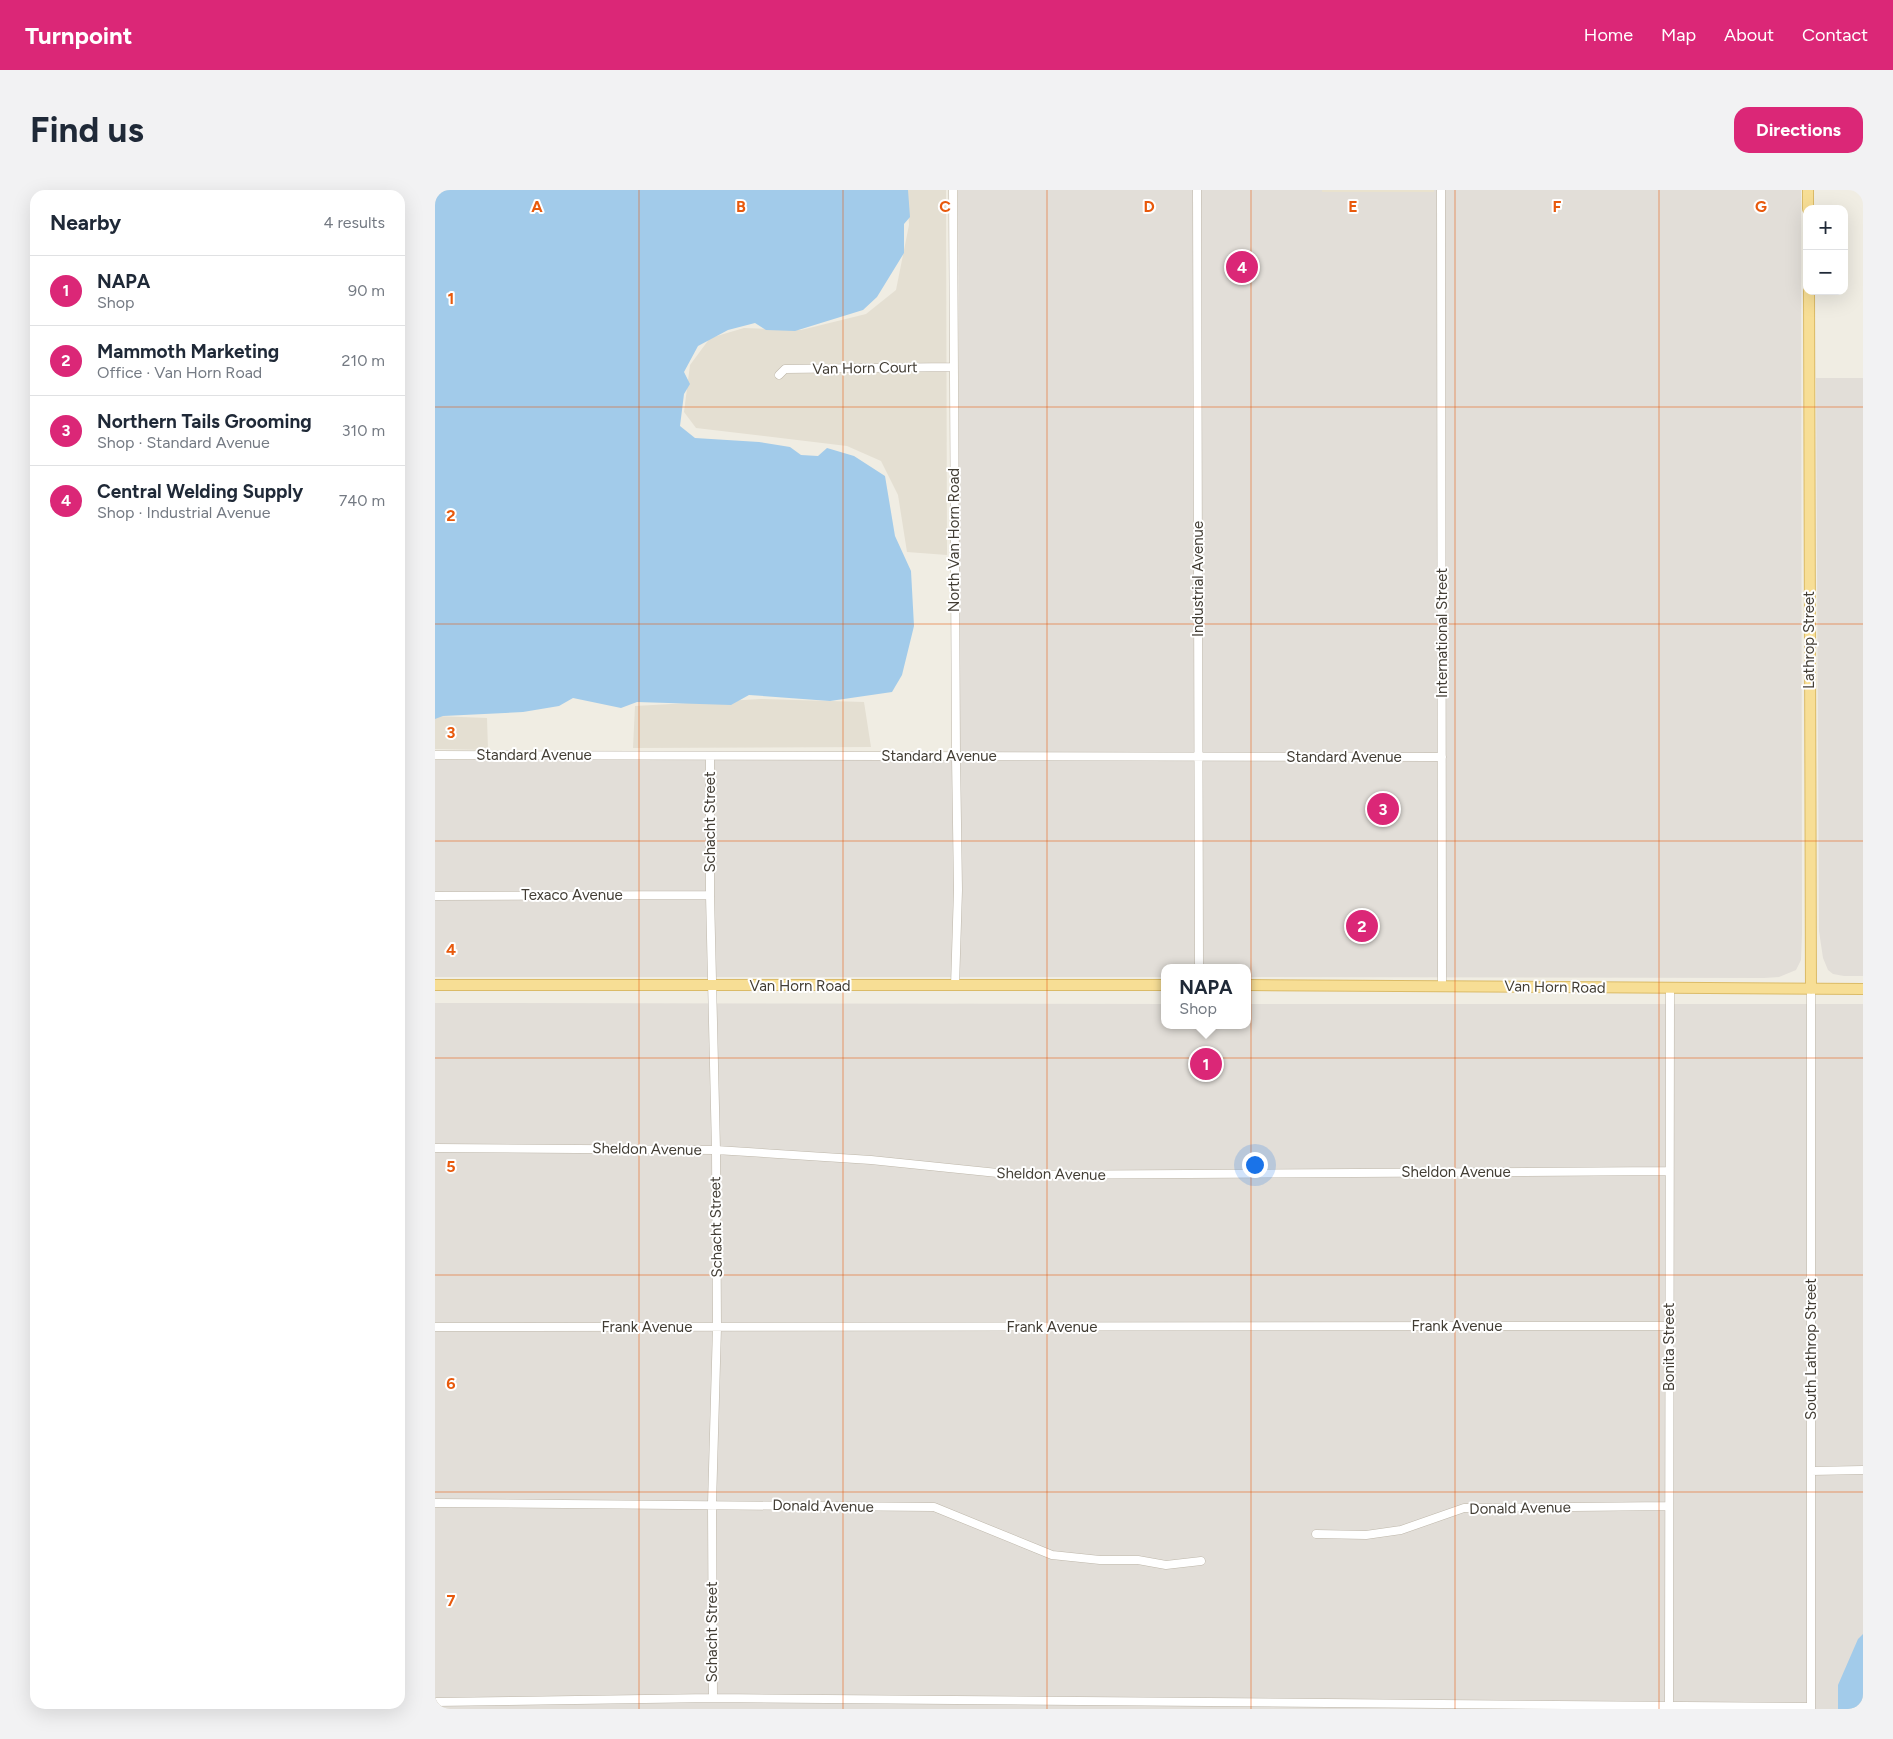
<!DOCTYPE html>
<meta charset="utf-8">
<style>
body{margin:0;font-family:Figtree,sans-serif;background:#f2f2f3;color:#1f2937}
.controls{position:absolute;right:15px;top:15px;display:grid;overflow:hidden;border-radius:10px;box-shadow:0 5px 20px #0002}
.controls button{width:45px;height:45px;display:grid;place-items:center;padding:0;border:0;border-bottom:1px solid #e0e1e3;background:#fff;color:#1f2937;font:25px sans-serif}
.you{position:absolute;left:819px;top:974px;width:18px;height:18px;margin:-12px;border:4px solid #fff;border-radius:50%;background:#1a73e8;box-shadow:0 0 0 8px #1a73e833}
.badge{display:grid;place-items:center;width:32px;height:32px;border-radius:50%;background:#db2777;color:#fff;font-size:16px;font-weight:700}
.pin{position:absolute;translate:-50% -50%;border:2px solid #fff;box-shadow:0 1px 5px #0006}
.popup{position:absolute;left:726px;top:774px;width:90px;height:65px;box-sizing:border-box;display:grid;place-content:center;border-radius:10px;background:#fff;filter:drop-shadow(0 1px 4px #0005);font-size:16px;white-space:nowrap;color:#747a83}
.popup b{font-size:19px;color:#1f2937}
.popup::after{content:'';position:absolute;left:50%;top:100%;margin-left:-10px;border:10px solid transparent;border-top-color:#fff}
.list{margin:0;padding:0;list-style:none}
h2{display:flex;justify-content:space-between;align-items:center;height:65px;margin:0;padding:0 20px;font-size:21px}
h2 small{font-size:16px;font-weight:400;color:#747a83}
.list li{display:grid;grid-template-columns:32px 1fr auto;gap:15px;align-items:center;box-sizing:border-box;height:70px;padding:0 20px;border-top:1px solid #e0e1e3}
.list b{display:block;font-size:19px;white-space:nowrap}
.list p{margin:0;font-size:16px;white-space:nowrap;color:#747a83}
.list em{font-size:16px;font-style:normal;color:#747a83}
.map{position:relative;flex:none;width:1428px;height:1519px;overflow:hidden;border-radius:15px}
header{display:flex;align-items:center;gap:30px;box-sizing:border-box;height:70px;padding:0 25px;background:#db2777;color:#fff}
header strong{font-size:24px}
nav{display:flex;gap:28px;margin-inline-start:auto;font-size:18px}
.intro{display:flex;align-items:center;justify-content:space-between;box-sizing:border-box;height:120px;padding:0 30px}
h1{margin:0;font-size:35px}
.button{padding:12px 22px;border-radius:15px;background:#db2777;color:#fff;font-size:18px;font-weight:700}
main{display:flex;gap:30px;padding:0 30px}
aside{flex:1;background:#fff;border-radius:15px;box-shadow:0 5px 20px #0002}
.map>svg:first-child{display:block}
</style>
<header>
<strong>Turnpoint</strong>
<nav><a>Home</a><a>Map</a><a>About</a><a>Contact</a></nav>
</header>
<div class="intro"><h1>Find us</h1><a class="button">Directions</a></div>
<main>
<aside>
<h2>Nearby<small>4 results</small></h2>
<ul class="list">
<li><span class="badge">1</span><div><b>NAPA</b><p>Shop</p></div><em>90 m</em></li>
<li><span class="badge">2</span><div><b>Mammoth Marketing</b><p>Office · Van Horn Road</p></div><em>210 m</em></li>
<li><span class="badge">3</span><div><b>Northern Tails Grooming</b><p>Shop · Standard Avenue</p></div><em>310 m</em></li>
<li><span class="badge">4</span><div><b>Central Welding Supply</b><p>Shop · Industrial Avenue</p></div><em>740 m</em></li>
</ul>
</aside>
<div class="map">
<svg width="1428" height="1519" viewBox="0 0 1428 1519">
<rect width="100%" height="100%" fill="#f0ede3"/>
<path fill="#e4dfd2" d="M472 0H511L512 365 472 362 463 305 446 271 412 256 261 238 249 222 255 175 275 148 309 138 366 140 431 124 461 100 474 35Z
M326 509 429 512 436 557 198 558 200 516Z
M0 526 52 528 53 560 0 559Z"/>
<path fill="#e2ded8" d="M523 0H1366L1367 744 1366 770 1361 780 1344 787 1329 788 812 787V778H730V787H0V570H525Z
M1381 188H1428V786H1409L1398 784 1393 780 1388 768 1384 741Z
M0 813 730 814V835H812V814H1428V1519H0Z"/>
<path fill="#e9e2ce" d="M887 0H999V2H887Z"/>
<path fill="#a2cbea" d="M0 0H473L475 27 469 34V63L442 107 428 120 360 141 331 140 320 133 293 140 263 156 249 182 255 194 249 204 245 236 260 248 324 252 355 257 366 265 383 266 392 258 419 266 450 286 460 346 476 381 479 436 467 485 457 502 395 511 314 505 296 515 202 512 186 518 138 508 124 516 88 522 8 526 0 529Z
M1428 1444V1519H1403V1495L1423 1449Z"/>
<g fill="none" stroke-linecap="round" stroke-linejoin="round">
<defs>
<path id="minor" d="M518 0 521 566 523 700 520 796
M762 0 764 778
M1006 0 1007 796
M344 185 350 179 518 177
M0 565 1007 567
M275 566V705L281 960 282 1137 277 1314 278 1508
M0 706 275 705
M0 958 281 960 436 970 582 985 1234 981
M0 1137 1235 1136
M1376 1281 1428 1280
M0 1313 499 1317 617 1365 665 1370H703L731 1375 766 1371
M881 1344 931 1345 966 1340 1029 1318 1234 1316
M0 1512 278 1508 1376 1517
M1234 1515 1235 799
M1376 1519V799"/>
<path id="major" d="M1373 0V19
M1374 101 1376 799
M0 795H730
M812 795 1428 799"/>
</defs>
<use href="#minor" stroke="#beb7aa" stroke-width="9"/>
<use href="#major" stroke="#dbbb67" stroke-width="12"/>
<use href="#minor" stroke="#fff" stroke-width="8"/>
<use href="#major" stroke="#f7de95" stroke-width="10"/>
</g>
<path fill="none" stroke="#e8590c" stroke-width="1" stroke-opacity="0.55" d="M204 0V1519M408 0V1519M612 0V1519M816 0V1519M1020 0V1519M1224 0V1519M0 217H1428M0 434H1428M0 651H1428M0 868H1428M0 1085H1428M0 1302H1428"/>
<g text-anchor="middle" stroke-width="4" stroke-linejoin="round" paint-order="stroke">
<g font-size="15" fill="#423d34" stroke="#fff">
<text transform="translate(430 178) rotate(-1)" y="5">Van Horn Court</text>
<text transform="translate(519 350) rotate(-90)" y="5">North Van Horn Road</text>
<text transform="translate(763 389) rotate(-90)" y="5">Industrial Avenue</text>
<text transform="translate(1007 443) rotate(-90)" y="5">International Street</text>
<text transform="translate(1374 450) rotate(-90)" y="5">Lathrop Street</text>
<text x="99" y="570">Standard Avenue</text>
<text x="504" y="571">Standard Avenue</text>
<text x="909" y="572">Standard Avenue</text>
<text transform="translate(275 632) rotate(-90)" y="5">Schacht Street</text>
<text x="137" y="710">Texaco Avenue</text>
<text x="365" y="801">Van Horn Road</text>
<text transform="translate(1120 797) rotate(1)" y="5">Van Horn Road</text>
<text transform="translate(212 959) rotate(1)" y="5">Sheldon Avenue</text>
<text x="1021" y="987">Sheldon Avenue</text>
<text transform="translate(616 984) rotate(1)" y="5">Sheldon Avenue</text>
<text transform="translate(281 1037) rotate(-91)" y="5">Schacht Street</text>
<text x="1022" y="1141">Frank Avenue</text>
<text x="212" y="1142">Frank Avenue</text>
<text x="617" y="1142">Frank Avenue</text>
<text transform="translate(1234 1157) rotate(-90)" y="5">Bonita Street</text>
<text transform="translate(1376 1159) rotate(-90)" y="5">South Lathrop Street</text>
<text transform="translate(388 1316) rotate(1)" y="5">Donald Avenue</text>
<text transform="translate(1085 1318) rotate(-1)" y="5">Donald Avenue</text>
<text transform="translate(277 1442) rotate(-90)" y="5">Schacht Street</text>
</g>
</g>
<g font-size="16" text-anchor="middle" font-weight="bold" fill="#e8590c" stroke="#fff" stroke-width="4" stroke-linejoin="round" paint-order="stroke">
<text x="102" y="22">A</text>
<text x="306" y="22">B</text>
<text x="510" y="22">C</text>
<text x="714" y="22">D</text>
<text x="918" y="22">E</text>
<text x="1122" y="22">F</text>
<text x="1326" y="22">G</text>
<text x="16" y="114">1</text>
<text x="16" y="331">2</text>
<text x="16" y="548">3</text>
<text x="16" y="765">4</text>
<text x="16" y="982">5</text>
<text x="16" y="1199">6</text>
<text x="16" y="1416">7</text>
</g>
</svg>
<div class="controls">
<button>+</button>
<button>−</button>
</div>
<div class="you"></div>
<div class="pin badge" style="left:771px;top:874px">1</div>
<div class="popup"><b>NAPA</b>Shop</div>
<div class="pin badge" style="left:927px;top:736px">2</div>
<div class="pin badge" style="left:948px;top:619px">3</div>
<div class="pin badge" style="left:807px;top:77px">4</div>
</div>
</main>
